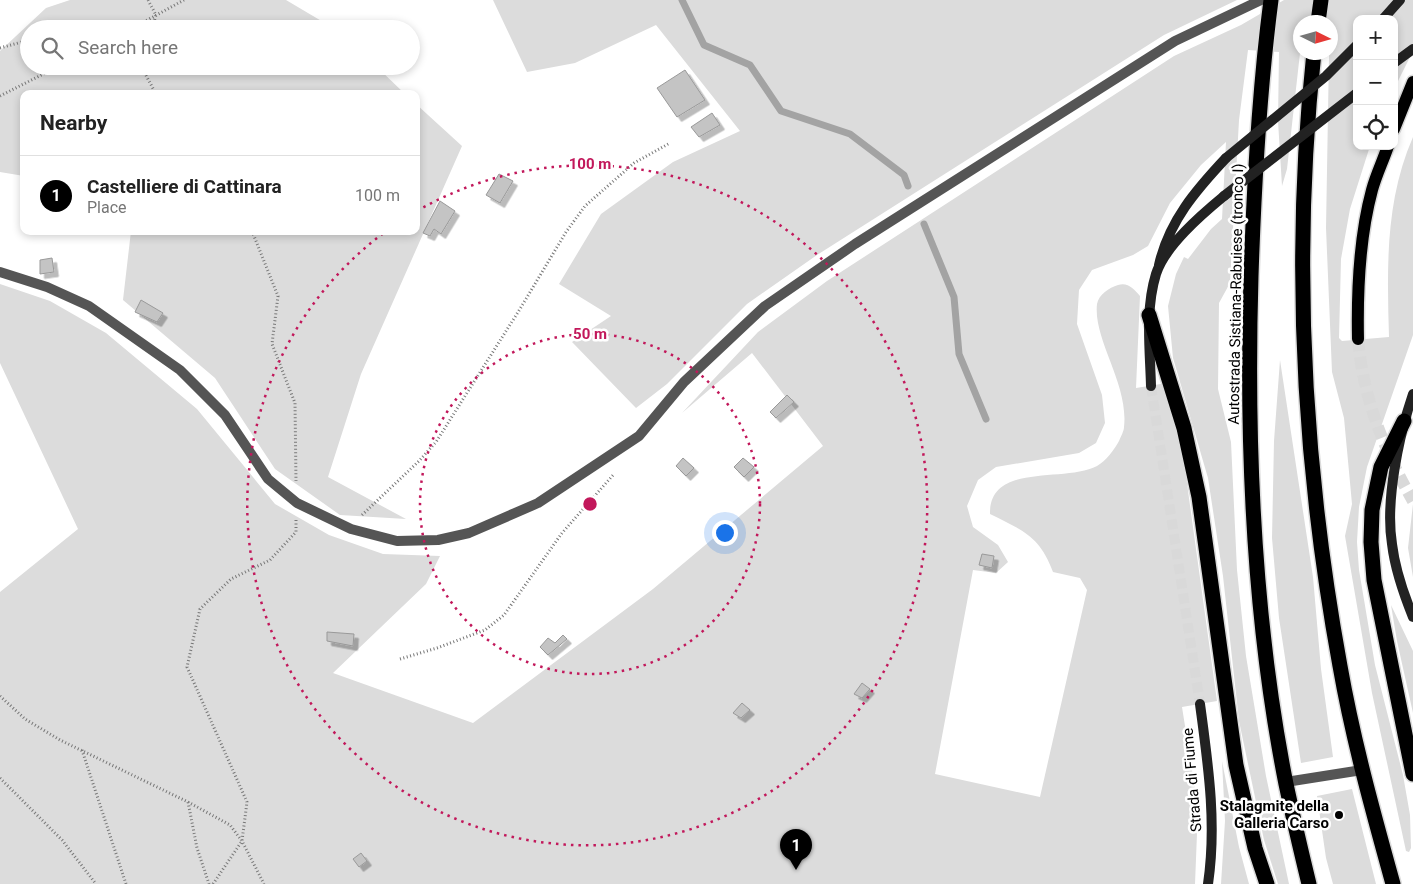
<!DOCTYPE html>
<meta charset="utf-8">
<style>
body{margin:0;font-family:Roboto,sans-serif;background:#f2f2f2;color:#222}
.controls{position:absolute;right:15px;top:15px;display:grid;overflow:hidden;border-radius:10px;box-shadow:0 2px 8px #0003}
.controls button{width:45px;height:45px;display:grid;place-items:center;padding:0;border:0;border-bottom:1px solid #e0e0e0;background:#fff;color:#222;font:25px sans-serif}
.compass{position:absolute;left:1293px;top:15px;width:45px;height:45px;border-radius:50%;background:#fff;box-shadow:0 2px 8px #0003;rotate:95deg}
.you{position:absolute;left:724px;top:532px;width:18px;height:18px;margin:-12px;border:4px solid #fff;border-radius:50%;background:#1a73e8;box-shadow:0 0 0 8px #1a73e833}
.badge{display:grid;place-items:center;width:32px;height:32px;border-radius:50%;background:#000;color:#fff;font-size:16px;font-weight:700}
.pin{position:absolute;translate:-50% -41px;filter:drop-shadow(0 1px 2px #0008)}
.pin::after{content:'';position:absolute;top:26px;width:18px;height:15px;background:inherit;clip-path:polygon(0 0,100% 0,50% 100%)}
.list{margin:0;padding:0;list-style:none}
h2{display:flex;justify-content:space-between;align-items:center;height:65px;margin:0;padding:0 20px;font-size:21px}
h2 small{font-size:16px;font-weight:400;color:#767676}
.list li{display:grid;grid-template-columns:32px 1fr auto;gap:15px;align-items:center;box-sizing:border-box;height:80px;padding:0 20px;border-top:1px solid #e0e0e0}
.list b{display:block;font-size:19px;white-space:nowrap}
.list p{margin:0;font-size:16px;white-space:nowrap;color:#767676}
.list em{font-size:16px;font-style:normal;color:#767676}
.icon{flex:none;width:28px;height:28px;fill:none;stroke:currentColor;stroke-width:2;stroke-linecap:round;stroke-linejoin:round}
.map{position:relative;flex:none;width:1413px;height:884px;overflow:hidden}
.search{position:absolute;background:#fff;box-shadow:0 2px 8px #0003;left:20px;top:20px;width:400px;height:55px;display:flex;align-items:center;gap:12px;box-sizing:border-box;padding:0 18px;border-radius:28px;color:#767676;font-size:19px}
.panel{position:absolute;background:#fff;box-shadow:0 2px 8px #0003;left:20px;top:90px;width:400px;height:145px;border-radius:10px}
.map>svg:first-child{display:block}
</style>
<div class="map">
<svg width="1413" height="884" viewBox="0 0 1413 884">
<defs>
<filter id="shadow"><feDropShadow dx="4.5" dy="4.5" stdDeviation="0" flood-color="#0004"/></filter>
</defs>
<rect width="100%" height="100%" fill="#fff"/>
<path fill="#dcdcdc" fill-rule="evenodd" d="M70 0H286L335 29H29V66H376L405 94H24V176L0 172V51L46 8Z
M493 0H1237L1164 35 817 255 747 304 667 384 636 408 572 342 611 316 559 284 601 214 673 162 740 131 656 25 575 63 527 72Z
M1284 0H1413V51L1394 89V19H1357V146H1370L1350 209 1341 259 1339 338 1342 341 1389 337C1387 268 1385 201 1413 137V335L1367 467 1359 507 1357 542 1359 570 1375 665 1403 775 1410 815 1411 848 1409 852 1406 851 1372 693 1345 536 1352 504 1344 418 1332 372 1326 228 1329 55 1300 53 1287 169 1282 186 1278 121 1279 52 1248 50 1239 120 1230 283 1219 303 1218 389 1231 442 1237 570 1246 656 1266 776 1289 884H1278L1264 840 1239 721 1223 576 1208 478 1173 358 1168 306 1176 274 1184 257 1188 259 1211 229 1222 219 1226 142 1201 165 1170 203 1148 246 1133 255 1092 270 1079 290 1077 324 1102 395 1105 423 1096 443 1079 453 996 467 978 480 967 506 973 527 998 545 1008 562 996 573 973 570 935 774 1040 797 1087 590 1080 578 1053 572C1040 536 1022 530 990 514 989 462 1065 483 1097 466 1106 461 1114 450 1119 441 1121 436 1124 431 1124 427 1129 384 1093 340 1097 304 1099 294 1109 288 1118 285 1128 282 1134 289 1140 296L1136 388 1173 382 1217 701 1182 707 1198 808 1195 884H0V592L78 529 0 363V284L50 301 106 333 197 409 275 504 329 535 383 554 440 556 426 584 333 673 473 723 653 589 823 446 752 353 682 413 758 332 827 281 1174 56 1241 25ZM1300 22H1330V52H1300Z
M416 104 462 146 361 374 328 477 406 519 340 515 275 469 215 378 123 300 131 231H416Z
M1280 360 1313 577 1321 669 1333 757 1301 763 1279 618 1272 538 1274 441Z
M1413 504V577L1408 548Z
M1391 605 1413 651V713L1397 641Z
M1222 761 1239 847 1249 884H1221L1225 821Z
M1352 789 1376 884H1333L1326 858 1317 796Z"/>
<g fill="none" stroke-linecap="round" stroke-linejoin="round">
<path stroke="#a3a3a3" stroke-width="7" d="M682 0 704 45 750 65 781 111 850 134 904 175 908 186
M924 224 954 297 959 354 986 419"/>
</g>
<path fill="#c4c4c4" stroke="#999" filter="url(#shadow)" d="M685 70 705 100 677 117 657 88Z
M712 113 720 125 699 137 691 127Z
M499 174 513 181 500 203 486 195Z
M440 201 455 211 441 234 434 229 430 236 423 233Z
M52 258 54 272 40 274V260Z
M141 300 163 313 157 322 135 312Z
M787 395 794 402 776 418 770 412Z
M683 458 694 468 686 476 676 466Z
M743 458 754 467 744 477 734 467Z
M982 554 994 556 992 568 979 565Z
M327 632 354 634 353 646 327 641Z
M563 635 567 639 548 655 540 647 548 638 555 643Z
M862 683 870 689 862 698 854 694Z
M742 703 750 710 741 718 733 713Z
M361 853 367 861 359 867 353 859Z"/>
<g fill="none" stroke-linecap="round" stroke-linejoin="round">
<path stroke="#d9d9d9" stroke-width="10" stroke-dasharray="10 5" stroke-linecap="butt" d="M1151 386 1200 704"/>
<path stroke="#d9d9d9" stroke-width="12" stroke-dasharray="12 6" stroke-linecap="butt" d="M1358 339C1363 398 1384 450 1413 501"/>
<defs>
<path id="primary" d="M1394 129 1413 82
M1358 339C1357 289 1359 238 1372 190 1376 175 1383 161 1388 146"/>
<path id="highway" d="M1271 0C1259 92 1254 184 1251 276 1246 445 1253 618 1286 784 1293 817 1301 851 1309 884
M1318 22 1321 0
M1314 52C1292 257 1303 464 1340 666 1353 740 1373 812 1393 884
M1149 315 1184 428 1199 497 1236 765 1255 848 1267 884
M1404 421 1381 467 1372 510 1371 542 1374 580 1413 774"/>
</defs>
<use href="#primary" stroke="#dbdbdb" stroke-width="15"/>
<use href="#highway" stroke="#dbdbdb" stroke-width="18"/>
<path stroke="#777" stroke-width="3" stroke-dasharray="1 2.5" stroke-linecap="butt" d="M148 0 156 15 152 29
M131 29 184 0
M0 48 29 40
M141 66 156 94
M0 96 59 66
M252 231 278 296 272 344 295 403 296 481
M362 515 419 461 436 442 520 309 566 232 585 206 634 163 670 143
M400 659 437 648 485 630 504 615 562 533 614 474
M0 696 25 719 60 740 188 802 230 825 242 841 264 884
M82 750 126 884
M0 778 62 840 96 884
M188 802 197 848 209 884
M213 884 242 841 247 802 187 667 200 609 231 579 270 560 296 532V520"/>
<path stroke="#555" stroke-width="10" d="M1286 782 1362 770"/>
<path stroke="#555" stroke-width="10" d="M0 272 47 287 89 306 180 370 225 415 268 479 297 503 351 529 397 541 438 540 469 533 538 503 639 436 684 382 765 306 855 244 1175 41 1261 0"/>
<path stroke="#222" stroke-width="10" d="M1383 19 1400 0
M1394 63 1413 49
M1159 265C1169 221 1196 190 1226 158
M1151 386C1150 349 1145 310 1156 274 1165 246 1201 215 1224 196
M1413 394C1399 435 1385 501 1392 544 1395 569 1404 595 1413 617
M1200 704C1208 764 1217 823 1208 884"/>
<use href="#primary" stroke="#000" stroke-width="12"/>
<use href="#highway" stroke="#000" stroke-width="15"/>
<path stroke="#222" stroke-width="10" d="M1226 158 1326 76 1357 45
M1224 196 1357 93"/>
</g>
<g fill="none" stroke="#c2185b" stroke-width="2.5" stroke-dasharray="2.5 5">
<circle cx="590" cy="504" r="170"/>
<path d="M417 211A340 340 0 1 1 385 232"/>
</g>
<circle fill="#000" stroke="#fff" stroke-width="2" cx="1339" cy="815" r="5"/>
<g text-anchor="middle" stroke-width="5" stroke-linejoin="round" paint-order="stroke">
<g font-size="15" fill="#000" stroke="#fff">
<text transform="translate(1236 294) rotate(-89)" y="5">Autostrada Sistiana-Rabuiese (tronco I)</text>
<text transform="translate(1192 780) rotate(-95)" y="5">Strada di Fiume</text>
</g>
<g font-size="15" font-weight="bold" fill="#000" stroke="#fff" text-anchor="end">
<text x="1329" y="811">Stalagmite della<tspan x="1329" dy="17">Galleria Carso</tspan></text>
</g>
</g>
<circle cx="590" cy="504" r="8" fill="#c2185b" stroke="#fff" stroke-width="2.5"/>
<g font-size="15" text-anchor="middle" font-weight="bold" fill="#c2185b" stroke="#fff" stroke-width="5" stroke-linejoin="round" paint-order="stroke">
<text x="590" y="169">100 m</text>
<text x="590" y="339">50 m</text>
</g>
</svg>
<div class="controls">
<button>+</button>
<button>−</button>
<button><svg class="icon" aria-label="locate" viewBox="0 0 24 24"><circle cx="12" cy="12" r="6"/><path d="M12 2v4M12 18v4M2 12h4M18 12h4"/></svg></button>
</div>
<svg class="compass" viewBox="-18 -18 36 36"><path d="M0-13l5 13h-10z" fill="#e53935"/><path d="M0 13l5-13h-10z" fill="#767676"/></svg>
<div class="you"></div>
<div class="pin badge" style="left:796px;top:870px">1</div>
<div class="search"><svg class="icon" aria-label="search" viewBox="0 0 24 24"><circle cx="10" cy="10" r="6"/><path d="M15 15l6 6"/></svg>Search here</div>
<section class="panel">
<h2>Nearby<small></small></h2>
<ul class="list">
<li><span class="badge">1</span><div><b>Castelliere di Cattinara</b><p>Place</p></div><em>100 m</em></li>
</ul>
</section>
</div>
